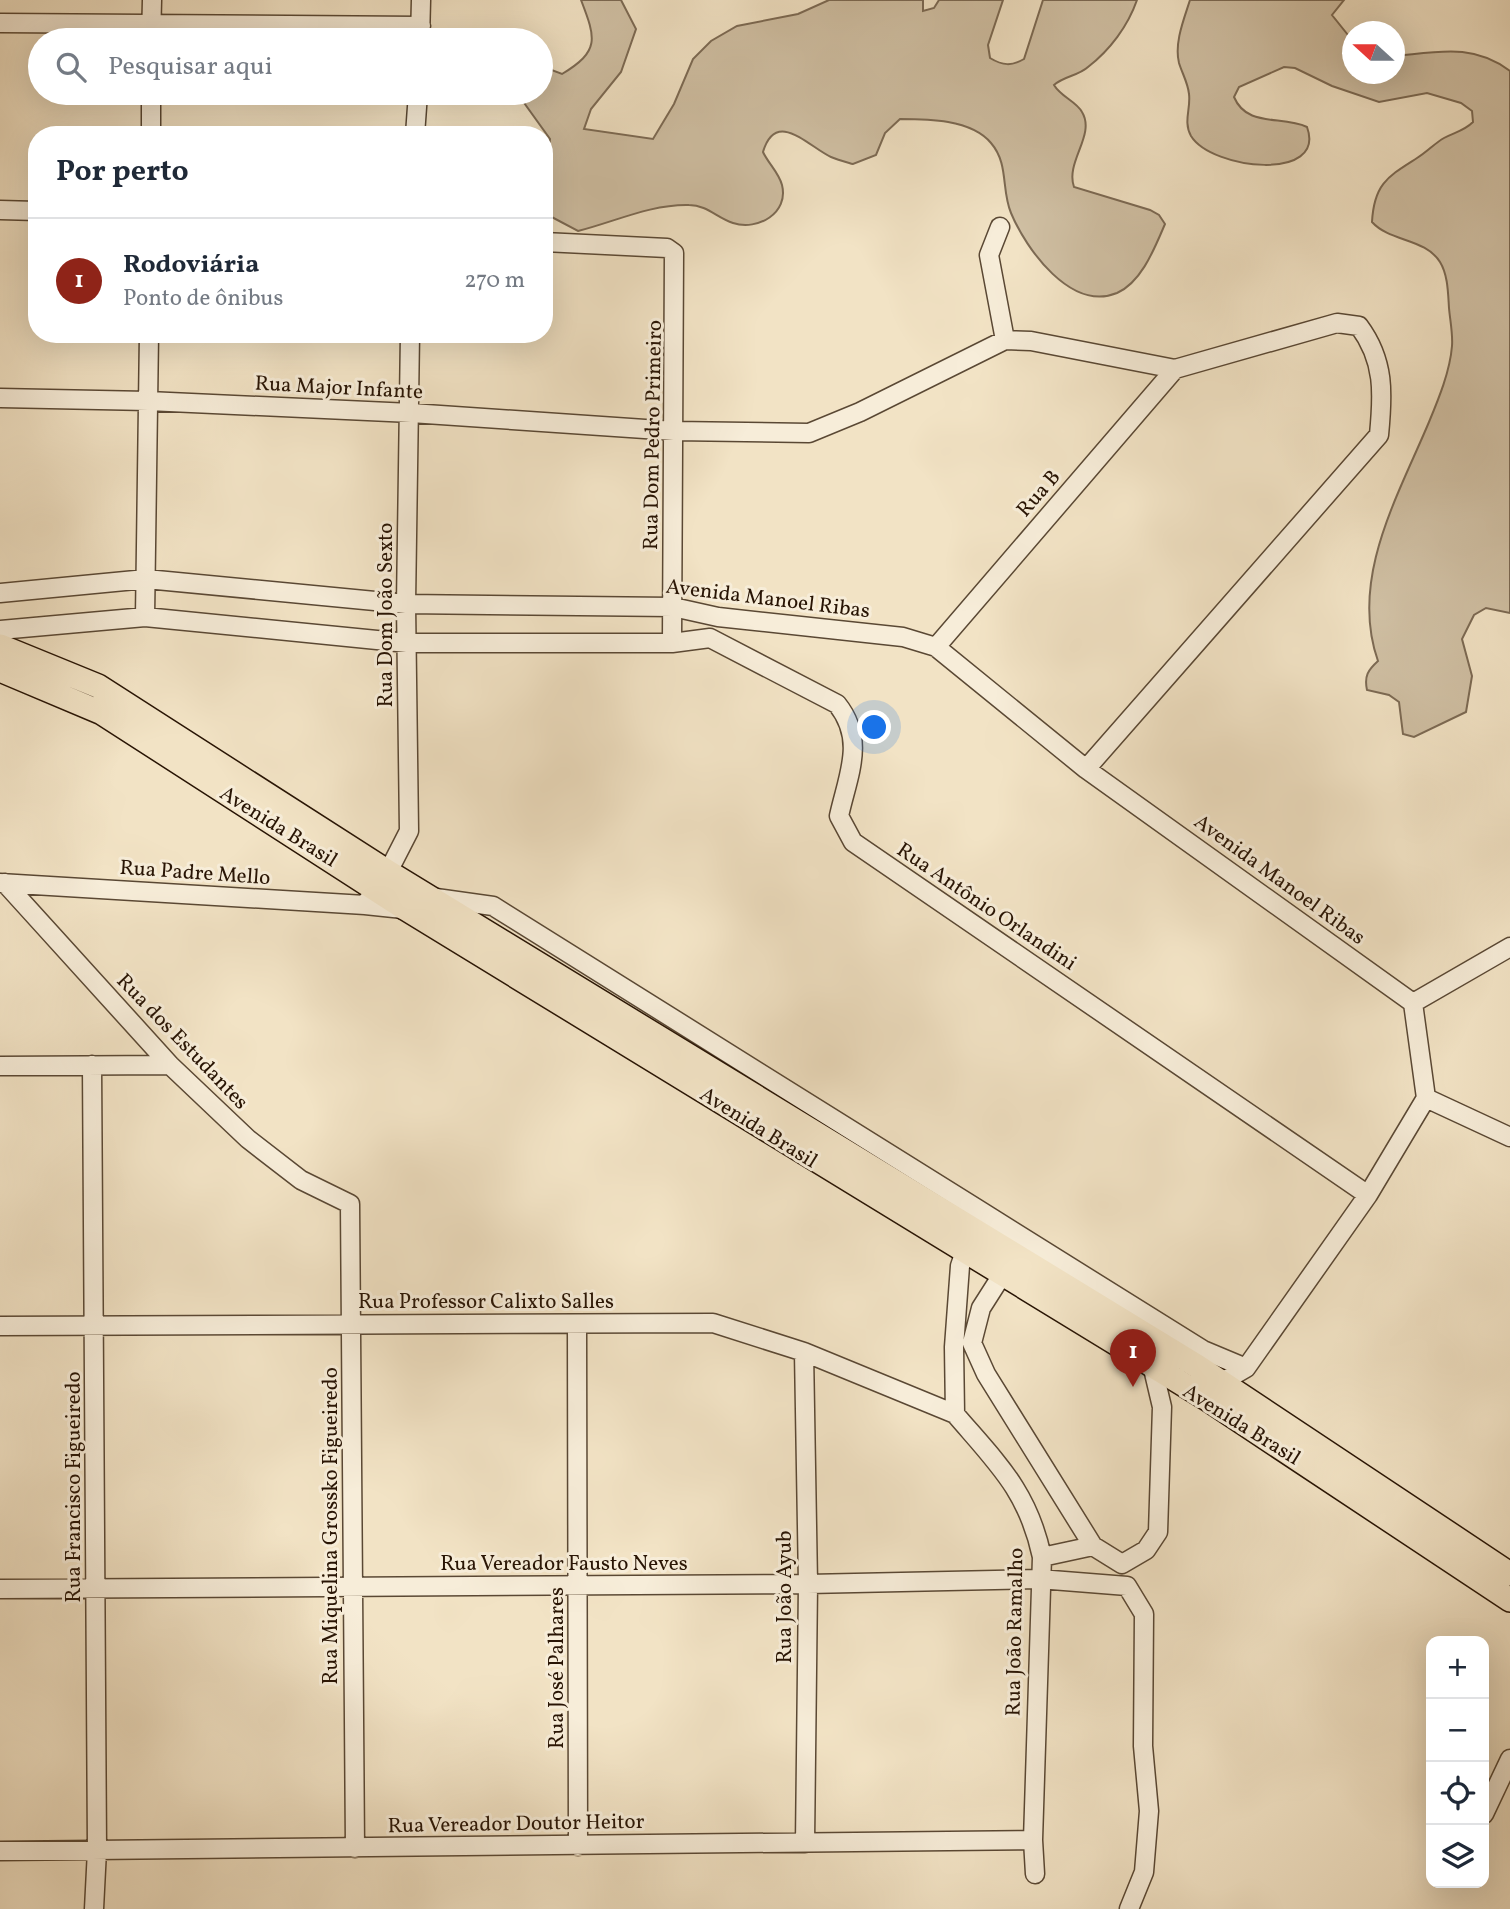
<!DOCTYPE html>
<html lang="pt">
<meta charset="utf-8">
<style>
body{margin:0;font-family:Vollkorn,serif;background:#f6f6f7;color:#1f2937}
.controls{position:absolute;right:21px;bottom:21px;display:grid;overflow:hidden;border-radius:14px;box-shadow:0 7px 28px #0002}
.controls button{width:63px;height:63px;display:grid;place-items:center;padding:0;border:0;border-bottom:2px solid #e0e1e3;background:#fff;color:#1f2937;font:35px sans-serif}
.compass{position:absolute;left:1342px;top:21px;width:63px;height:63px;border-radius:50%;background:#fff;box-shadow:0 7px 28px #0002;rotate:291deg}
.you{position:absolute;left:875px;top:728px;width:24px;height:24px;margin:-18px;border:5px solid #fff;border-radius:50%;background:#1a73e8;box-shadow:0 0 0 10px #1a73e833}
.badge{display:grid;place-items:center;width:46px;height:46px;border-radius:50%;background:#8f2418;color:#fff;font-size:23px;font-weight:700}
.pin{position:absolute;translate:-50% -58px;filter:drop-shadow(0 2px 4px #0008)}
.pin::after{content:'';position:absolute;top:37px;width:24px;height:21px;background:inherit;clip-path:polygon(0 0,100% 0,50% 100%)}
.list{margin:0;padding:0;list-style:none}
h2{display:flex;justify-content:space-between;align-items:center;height:91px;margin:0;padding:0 28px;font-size:30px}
h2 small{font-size:23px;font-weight:400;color:#747a83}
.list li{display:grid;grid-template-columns:46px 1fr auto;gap:21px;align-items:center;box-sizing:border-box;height:126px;padding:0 28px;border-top:2px solid #e0e1e3}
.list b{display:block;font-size:26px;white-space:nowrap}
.list p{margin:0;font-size:23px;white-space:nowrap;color:#747a83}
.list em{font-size:23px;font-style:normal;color:#747a83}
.icon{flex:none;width:38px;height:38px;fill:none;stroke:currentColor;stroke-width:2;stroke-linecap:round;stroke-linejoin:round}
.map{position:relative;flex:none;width:1510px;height:1909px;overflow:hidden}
.search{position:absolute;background:#fff;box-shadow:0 7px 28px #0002;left:28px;top:28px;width:525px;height:77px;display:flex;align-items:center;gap:18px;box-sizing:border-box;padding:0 24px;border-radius:38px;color:#747a83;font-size:26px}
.panel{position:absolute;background:#fff;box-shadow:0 7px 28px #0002;left:28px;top:126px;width:525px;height:217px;border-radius:28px}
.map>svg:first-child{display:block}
</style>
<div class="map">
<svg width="1510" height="1909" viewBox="0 0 1510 1909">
<rect width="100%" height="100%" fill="#f2e3c5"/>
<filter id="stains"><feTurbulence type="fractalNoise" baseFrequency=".00286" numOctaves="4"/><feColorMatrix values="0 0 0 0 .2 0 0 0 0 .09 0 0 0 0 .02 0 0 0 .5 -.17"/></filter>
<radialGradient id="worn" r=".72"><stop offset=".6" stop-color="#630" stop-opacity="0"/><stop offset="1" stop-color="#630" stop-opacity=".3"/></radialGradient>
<path fill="#d0c0a4" stroke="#7c6a54" stroke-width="2" d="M581 0H621L636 29 621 72 591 109 584 129 653 139 674 104 693 59 711 41 737 26 798 14 829 0H923V11L934 8 939 0H1003L988 45 990 58C1003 66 1012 66 1024 59L1043 0H1137C1128 26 1110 50 1088 67 1078 76 1064 76 1054 85 1061 97 1076 101 1082 112 1096 135 1065 162 1074 187L1150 210 1159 215 1165 224C1155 247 1142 282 1117 293 1071 312 1026 249 1011 213 1001 189 1009 164 991 143 971 119 927 119 900 119L885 133 876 155 853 164C846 162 838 160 831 157 809 147 776 108 763 152 768 163 779 173 782 185 789 213 758 231 733 223 717 218 707 205 689 205 651 204 614 222 578 231L546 214 544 199 550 139 517 93H541V66L562 74C600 51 596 39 581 0Z
M1190 0H1344L1332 15 1352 40V74H1394L1395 56C1438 52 1473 43 1510 71V613L1486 608 1474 615 1462 639 1472 676 1466 712 1414 737 1403 734 1399 702 1389 695 1367 690C1364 676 1368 670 1378 661 1349 579 1398 496 1429 422 1439 398 1450 371 1452 346 1453 334 1450 320 1449 308 1448 293 1448 275 1440 262 1425 238 1390 242 1372 222 1374 183 1389 176 1417 158 1427 152 1435 143 1444 138 1455 132 1464 131 1473 122L1472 111 1461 103 1427 93 1379 102 1332 86 1295 68 1284 67 1239 87 1234 97C1247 128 1282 115 1307 127 1327 182 1212 170 1191 136 1183 122 1191 108 1189 94 1188 83 1182 73 1179 63 1174 43 1184 19 1190 0Z"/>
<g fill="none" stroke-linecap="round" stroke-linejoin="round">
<defs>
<path id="minor" d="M0 23 421 26
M151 40 152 0
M420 40 421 0
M151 135V93
M415 135 418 93
M0 210 37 211
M544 242 667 248 674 253 672 643
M1005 340 1031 341 1175 369 1337 323 1359 326C1385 361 1383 394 1379 435L1086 769
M0 398 148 401 411 413 674 431 809 433 860 412 1005 340 989 255 1000 227
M0 593 146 579 406 604 673 607 718 617 903 637 936 647 1086 769 1413 1003
M145 617 149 334
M0 630 145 617 407 643H672L710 638 837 704C866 740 848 775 839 816L853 842 1368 1195
M936 647 1175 369
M0 883 365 905 388 872 409 831 406 604 410 334
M5 883 170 1065 248 1139 301 1180 350 1204 355 1848
M436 898 493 906 979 1210 960 1266 954 1347 955 1414C997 1463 1028 1491 1042 1557L1033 1840 1035 1874
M365 905 403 909
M1413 1003 1510 947
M92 1065 97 1850 94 1909
M0 1066 170 1065
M1426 1098 1510 1137
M979 1210 1203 1350 1246 1368
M1002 1275 981 1308 972 1343 986 1374 1093 1546 1122 1564 1146 1550 1158 1532 1162 1407 1154 1373
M577 1324 578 1846
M0 1326 713 1323 804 1352 955 1414
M804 1352 808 1584 805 1843
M1214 1391 1222 1382 1246 1368 1368 1195 1426 1098 1413 1003
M1042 1557 1093 1546
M0 1589 808 1584 1039 1579 1127 1586 1144 1614 1143 1746 1149 1811 1144 1872 1129 1909
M1484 1814 1510 1759
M0 1851 1033 1840"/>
<path id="major" d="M0 646 98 686 388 872 1197 1366 1510 1574
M0 670 102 713 406 909 1207 1399 1510 1600"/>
</defs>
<use href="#minor" stroke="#5a4834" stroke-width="21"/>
<use href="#major" stroke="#281404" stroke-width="26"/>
<use href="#minor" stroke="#f7edd9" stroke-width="18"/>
<use href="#major" stroke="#f2e3c5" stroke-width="23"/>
</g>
<g text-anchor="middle" stroke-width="6" stroke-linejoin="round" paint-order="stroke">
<g font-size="21" fill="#281404" stroke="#f7edd9">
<text transform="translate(339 387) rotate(3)" y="7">Rua Major Infante</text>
<text transform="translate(652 435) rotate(-89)" y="7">Rua Dom Pedro Primeiro</text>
<text transform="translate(1038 493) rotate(-49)" y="7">Rua B</text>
<text transform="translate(768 598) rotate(7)" y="7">Avenida Manoel Ribas</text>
<text transform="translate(385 615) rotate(-90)" y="7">Rua Dom João Sexto</text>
<text transform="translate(279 826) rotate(32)" y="7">Avenida Brasil</text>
<text transform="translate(195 872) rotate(4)" y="7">Rua Padre Mello</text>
<text transform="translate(1280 879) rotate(36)" y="7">Avenida Manoel Ribas</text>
<text transform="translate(987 906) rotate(34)" y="7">Rua Antônio Orlandini</text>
<text transform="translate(183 1041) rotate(46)" y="7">Rua dos Estudantes</text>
<text transform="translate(759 1127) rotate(32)" y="7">Avenida Brasil</text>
<text x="486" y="1308">Rua Professor Calixto Salles</text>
<text transform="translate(1242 1424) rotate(32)" y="7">Avenida Brasil</text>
<text transform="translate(73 1487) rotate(-90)" y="7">Rua Francisco Figueiredo</text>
<text transform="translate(330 1526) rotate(-90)" y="7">Rua Miquelina Grossko Figueiredo</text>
<text x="564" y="1570">Rua Vereador Fausto Neves</text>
<text transform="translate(784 1597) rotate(-90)" y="7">Rua João Ayub</text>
<text transform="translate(1014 1632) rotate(-89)" y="7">Rua João Ramalho</text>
<text transform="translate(556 1668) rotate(-90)" y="7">Rua José Palhares</text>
<text transform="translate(516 1823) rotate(-1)" y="7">Rua Vereador Doutor Heitor</text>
</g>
</g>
<rect width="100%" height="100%" filter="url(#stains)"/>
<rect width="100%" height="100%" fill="url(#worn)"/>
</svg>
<div class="controls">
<button>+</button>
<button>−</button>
<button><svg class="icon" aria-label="locate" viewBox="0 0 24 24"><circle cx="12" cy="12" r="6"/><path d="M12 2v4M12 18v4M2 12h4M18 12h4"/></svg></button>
<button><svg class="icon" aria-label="layers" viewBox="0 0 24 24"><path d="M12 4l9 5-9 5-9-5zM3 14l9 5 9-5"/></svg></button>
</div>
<svg class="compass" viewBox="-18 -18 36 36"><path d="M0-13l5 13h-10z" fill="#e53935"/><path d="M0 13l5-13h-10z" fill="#747a83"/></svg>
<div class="you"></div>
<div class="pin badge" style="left:1133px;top:1387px">1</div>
<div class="search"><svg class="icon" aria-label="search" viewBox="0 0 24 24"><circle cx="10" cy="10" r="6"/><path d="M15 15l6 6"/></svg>Pesquisar aqui</div>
<section class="panel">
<h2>Por perto<small></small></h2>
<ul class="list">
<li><span class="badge">1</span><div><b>Rodoviária</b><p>Ponto de ônibus</p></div><em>270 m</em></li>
</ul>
</section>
</div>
